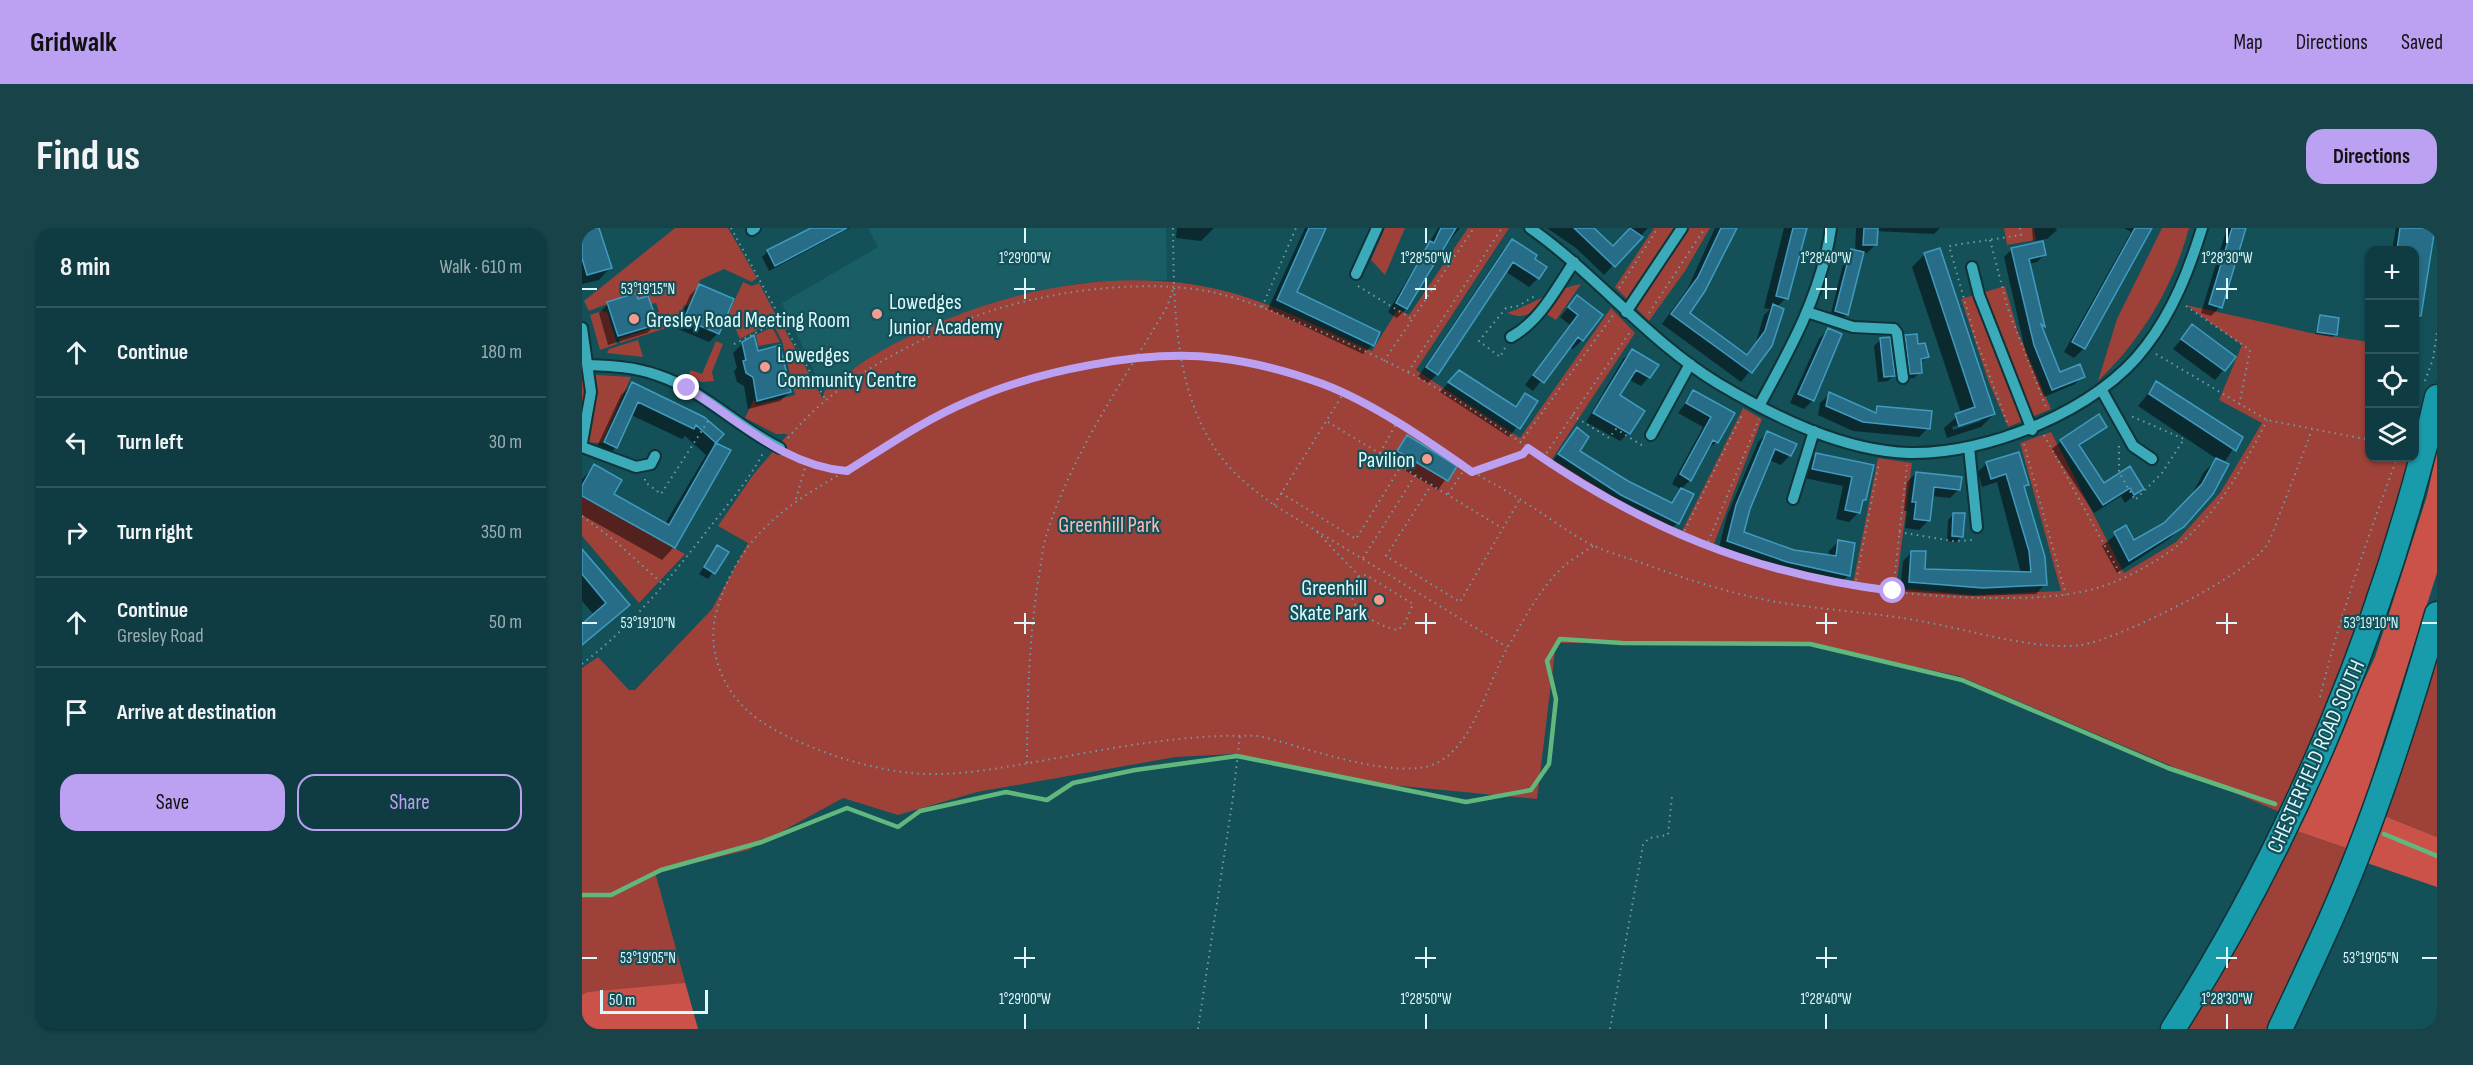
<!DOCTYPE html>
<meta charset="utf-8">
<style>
body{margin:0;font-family:"Sofia Sans Condensed",sans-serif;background:#174349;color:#f1f3f6}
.controls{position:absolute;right:18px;top:18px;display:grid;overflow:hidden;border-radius:12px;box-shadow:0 2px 4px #0004}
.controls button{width:54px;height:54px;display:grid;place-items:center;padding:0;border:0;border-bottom:2px solid #2e565b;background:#0e3c42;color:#f1f3f6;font:30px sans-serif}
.scale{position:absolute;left:18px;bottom:15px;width:108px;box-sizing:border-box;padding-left:6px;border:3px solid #dbf8fc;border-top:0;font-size:16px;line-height:21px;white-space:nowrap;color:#dbf8fc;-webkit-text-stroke:4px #135058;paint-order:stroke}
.stop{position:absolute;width:18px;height:18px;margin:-14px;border:4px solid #bca0f2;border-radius:50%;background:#fff}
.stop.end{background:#bca0f2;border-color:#fff;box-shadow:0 2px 6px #0008}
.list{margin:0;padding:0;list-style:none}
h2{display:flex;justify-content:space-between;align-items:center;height:78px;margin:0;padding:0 24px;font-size:26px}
h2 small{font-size:20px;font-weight:400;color:#9badb2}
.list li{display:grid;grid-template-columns:39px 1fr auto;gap:18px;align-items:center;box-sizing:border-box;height:90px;padding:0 24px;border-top:2px solid #2e565b}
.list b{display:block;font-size:22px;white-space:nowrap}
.list p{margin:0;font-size:20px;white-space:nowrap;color:#9badb2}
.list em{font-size:20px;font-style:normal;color:#9badb2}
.actions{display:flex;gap:12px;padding:18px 24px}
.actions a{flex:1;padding:14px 0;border:2px solid #bca0f2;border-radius:18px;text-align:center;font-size:21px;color:#bca0f2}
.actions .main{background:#bca0f2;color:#111}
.icon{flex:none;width:33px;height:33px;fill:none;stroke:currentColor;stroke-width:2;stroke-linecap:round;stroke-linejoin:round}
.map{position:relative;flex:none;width:1855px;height:801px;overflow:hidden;border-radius:18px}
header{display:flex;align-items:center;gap:36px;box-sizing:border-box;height:84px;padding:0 30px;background:#bca0f2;color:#111}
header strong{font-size:28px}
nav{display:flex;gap:33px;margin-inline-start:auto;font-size:21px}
.intro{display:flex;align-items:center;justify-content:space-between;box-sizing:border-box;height:144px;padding:0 36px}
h1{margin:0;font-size:42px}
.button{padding:15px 27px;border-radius:18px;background:#bca0f2;color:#111;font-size:21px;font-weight:700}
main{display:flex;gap:36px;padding:0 36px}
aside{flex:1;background:#0e3c42;border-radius:18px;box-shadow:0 2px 4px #0004}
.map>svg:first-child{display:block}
</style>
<header>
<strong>Gridwalk</strong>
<nav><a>Map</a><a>Directions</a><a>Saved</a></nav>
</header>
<div class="intro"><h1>Find us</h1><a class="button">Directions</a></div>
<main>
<aside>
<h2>8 min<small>Walk · 610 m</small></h2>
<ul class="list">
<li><svg class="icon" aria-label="ahead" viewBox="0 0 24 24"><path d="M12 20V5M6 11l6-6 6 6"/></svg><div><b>Continue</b></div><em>180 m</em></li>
<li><svg class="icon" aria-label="left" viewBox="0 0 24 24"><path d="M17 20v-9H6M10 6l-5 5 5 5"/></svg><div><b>Turn left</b></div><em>30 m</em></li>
<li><svg class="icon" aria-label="right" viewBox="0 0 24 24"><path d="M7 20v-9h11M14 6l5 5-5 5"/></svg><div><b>Turn right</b></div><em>350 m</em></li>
<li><svg class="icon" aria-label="ahead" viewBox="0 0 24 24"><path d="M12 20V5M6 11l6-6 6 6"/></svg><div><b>Continue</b><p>Gresley Road</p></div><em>50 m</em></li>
<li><svg class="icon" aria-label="arrive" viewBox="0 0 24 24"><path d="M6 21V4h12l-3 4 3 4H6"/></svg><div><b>Arrive at destination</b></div></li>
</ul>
<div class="actions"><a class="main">Save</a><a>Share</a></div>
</aside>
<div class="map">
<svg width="1855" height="801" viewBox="0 0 1855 801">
<rect width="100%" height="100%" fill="#135058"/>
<path fill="#195d65" d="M286 0H584L585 52 499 55 432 69 354 96 292 127 242 164 200 75 296 19Z"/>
<path fill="#9d4139" d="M93 0H146L175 50 170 54 142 41 118 52 107 78 102 77 96 92 97 96 38 115 37 111 76 98 72 85 77 84 74 75 69 76 66 68 56 71 54 65 7 83 2 73Z
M803 0H823L803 47 789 32Z
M886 0H927L834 142 938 210 1029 80 1053 105 970 231 1040 274 1100 303 1161 180 1180 191 1132 316 1195 339 1271 355 1296 230 1330 235 1314 360 1391 367 1479 363 1438 215 1469 204 1542 345 1594 314 1638 265 1680 195 1637 172 1660 117 1604 77 1729 105 1787 114 1788 230H1826C1802 354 1749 469 1700 585L1377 448 1224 415H974L955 571 767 553 651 526 594 529 395 564 316 587 261 570 166 622 73 644 116 801H0V440L16 429 47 462H53L130 381 166 315 136 298 171 247 206 206H194L163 190 172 171 174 177 213 167 200 113 192 98 199 95 241 171 242 164C259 151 276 136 294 126 396 67 527 34 643 63 694 76 742 102 790 123L816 81 827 87Z
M1072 0H1128L1103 43 1067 93 1033 59Z
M1422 0H1452L1454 12 1425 17Z
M1580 0H1607C1591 59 1560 111 1516 153L1535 91Z
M161 54 170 58 177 55 196 91 158 111 151 95H147L150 89 146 87Z
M999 56 974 92 955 80C944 89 938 90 925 85 951 76 971 61 999 56Z
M1423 58 1436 104 1469 181 1426 199 1406 152 1379 71Z
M20 83 25 84 35 116 18 122 8 87Z
M190 99 198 114 176 118 174 107Z
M56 112 61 129 25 125 27 121Z
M134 113 141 116 130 144 132 153 119 154 107 146 109 142 120 146Z
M0 146 49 149 20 215 0 214Z
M0 269 103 326 57 375 0 308Z
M1855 416V609L1800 587Z
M1712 602 1767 621 1688 801H1606Z"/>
<path fill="#cb5248" d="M1855 222V345L1767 621 1712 602 1793 429 1845 268Z
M1800 587 1855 609V659L1785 635Z
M103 755 116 801H0V767L6 764Z"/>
<path fill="#0007" fill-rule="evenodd" d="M0 0H16L28 40 17 52 0 56Z
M230 0H268L187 43 180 29 186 23Z
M595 0H632L619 13 594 10Z
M723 0H743L713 65 791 117 781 126 686 81Z
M856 0H878L854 29 824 81 815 90 806 84Z
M965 0H1007L1031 20 1048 0H1066L1022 47 994 20Z
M1133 0H1153L1105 85 1163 128 1174 114 1182 87 1188 81 1182 80 1202 0H1224L1204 70 1195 79 1189 117 1159 154 1080 96 1106 60Z
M1274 0H1358L1352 6 1294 3 1293 17 1285 25H1280L1265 86 1259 92 1248 89 1263 29 1269 23 1273 24Z
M1450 0H1474L1475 2 1465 11 1451 13Z
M1542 0H1569L1502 120 1492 130 1482 124 1549 4Z
M1645 0H1663L1638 79 1629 88 1619 85Z
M1814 0H1851L1832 109V22H1810Z
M930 13 951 31 956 50 947 59 923 43 855 146 846 155 836 149 921 22Z
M1430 21 1463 26 1455 34 1446 36 1461 98 1459 100 1477 146 1501 148 1493 156 1462 169 1444 126 1422 29Z
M1343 26 1412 186 1399 199 1365 210 1362 200 1379 185 1330 39ZM1399 190V193L1371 202 1370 199Z
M117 58 136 105 127 114 94 100 108 67Z
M995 69 1000 112 991 121 987 118 951 163 943 157 988 97 978 89Z
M26 76 74 96 65 105 26 117 17 85Z
M1738 89 1753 106 1751 109 1733 106Z
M1611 98 1652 129 1633 152 1591 121Z
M1246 102 1231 172 1222 181 1208 175 1237 111Z
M1324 109 1345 129 1338 135V144L1332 150 1322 151 1318 115Z
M1298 112 1312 147 1306 153 1296 154 1292 118Z
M161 115 175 125 208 164 198 173 166 181 162 158 155 154 152 143 155 140 151 125Z
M1050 123 1067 149 1059 158 1046 151 1036 168 1047 205 1038 213 1004 194 1041 131Z
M868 153 932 180 943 166 954 174 927 209 858 164Z
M1575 155 1659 209 1600 298 1587 311 1535 345 1520 318 1543 299 1552 314 1582 297 1608 270 1622 244 1635 231 1556 178Z
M50 156 140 207 131 216 147 223 92 319 80 332 0 287V251L13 238 30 266 83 296 124 227 103 208 100 211 49 187 34 219 23 230 12 225 39 167Z
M1112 164 1151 185 1135 214 1124 222 1108 252 1099 261 1090 256 1121 199 1096 185Z
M1248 166 1291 185 1296 180 1346 200 1337 209 1271 203 1236 187 1238 175Z
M1523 199 1497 219 1521 257 1560 261 1543 275 1539 268 1512 285 1470 221 1479 213Z
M995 201 996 224 1046 255 1088 275 1100 262 1095 295 1086 304 1030 276 968 236Z
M1185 205 1208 227 1199 237 1187 232 1166 281 1160 305 1212 323 1246 329 1247 323 1256 314 1267 347 1257 356 1195 343 1136 323 1145 288 1176 214Z
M825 209 873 238 856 262 807 233Z
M1234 226 1290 238 1283 271 1278 276 1276 285 1267 294 1254 291 1261 258 1222 250 1225 235Z
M1405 235 1445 257 1441 261 1463 356 1454 366 1391 368 1318 363 1321 333 1330 324 1341 343 1439 345 1415 254 1400 259 1396 244Z
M1334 245 1377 261 1368 270 1349 268 1346 293 1337 302 1323 300 1325 283H1322L1325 254Z
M1372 286 1380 308 1374 314 1365 313 1366 292Z
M136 319 145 324 126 351 117 346Z
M0 323 46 377 0 418V398L12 387 0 373Z"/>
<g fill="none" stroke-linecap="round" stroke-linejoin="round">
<path stroke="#62b77d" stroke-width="4.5" d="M1802 606 1855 628
M0 667H29L79 642 180 614 265 580 316 599 338 583 424 564 465 572 491 555 553 542 655 528 884 574 949 562 967 536 974 471 965 433 978 411 1040 415 1228 416 1380 452 1586 540 1693 576"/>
</g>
<path fill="#276d88" stroke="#409bbf" stroke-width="1.5" d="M0 0H17L30 40 5 47 0 30Z
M229 0H265L193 38 185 22Z
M727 0H744L715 64 798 104 792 118 695 72Z
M859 0H874L825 81 814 75 848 13 852 15Z
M992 0H1012L1031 18 1048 0 1061 9 1033 39Z
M1139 0H1155L1123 63 1108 85 1165 127 1183 103 1191 76 1202 81 1190 118 1170 145 1089 86 1116 49Z
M1211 0H1225L1206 71 1194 68Z
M1282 0H1296L1295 17H1281Z
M1553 0H1570L1503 121 1490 114Z
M1650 0H1664L1640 80 1627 76Z
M1818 0H1853L1839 88 1833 87V22H1815Z
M930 11 955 27 953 31 965 39 957 51 931 34 856 147 844 139Z
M1461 13 1464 27 1447 31 1463 99 1459 96 1478 144 1498 136 1503 149 1470 162 1452 117 1429 20Z
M1358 20 1413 186 1377 198 1373 186 1393 179 1342 25Z
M1269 21 1282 24 1266 87 1253 83Z
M117 56 152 71 137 106 102 91Z
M54 65 56 71 66 68 76 96 36 108 25 74Z
M995 67 1021 87 1001 113 996 109 962 155 951 147 996 87 986 79Z
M1738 87 1757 90 1755 107 1735 104Z
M1610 96 1654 129 1643 143 1599 111Z
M1246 100 1260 106 1232 173 1216 166Z
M1335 106 1336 116 1343 115 1347 129 1339 131 1340 145 1328 146 1323 107Z
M172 107 176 123 198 117 209 164 175 173 171 149 164 145 161 133 164 132 160 114Z
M1308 109 1313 148 1302 149 1298 110Z
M1050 121 1077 137 1068 150 1054 142 1038 167 1063 183 1048 206 1011 185Z
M877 142 934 179 943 165 956 173 938 201 866 154Z
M1574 153 1661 209 1654 223 1567 166Z
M50 154 122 189 142 206 134 215 114 197 112 201 56 174 35 220 22 214Z
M1111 162 1153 185 1136 215 1131 212 1109 253 1098 246 1129 189 1104 175Z
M1247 164 1294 185 1295 178 1350 183 1348 201 1281 194 1244 178Z
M1517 186 1525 199 1497 217 1522 255 1548 238 1562 261 1552 267 1548 260 1521 277 1478 212Z
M995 199 1007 209 998 223 1046 253 1090 275 1099 260 1112 266 1097 296 1039 267 976 226Z
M1185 203 1215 216 1209 228 1193 221 1168 281 1162 304 1212 322 1254 328 1256 312 1273 315 1268 348 1205 334 1145 313 1154 277Z
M825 207 875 238 866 253 815 223Z
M134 215 149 222 93 320 0 268V258L12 236 40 252 32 266 87 297Z
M1437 224 1447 257 1442 258 1463 329 1465 357 1401 360 1327 354 1329 323H1344L1343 341 1449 344 1447 323 1424 246 1409 251 1404 234Z
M1234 225 1292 237 1284 272H1281L1278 285 1263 282 1270 249 1230 241Z
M1634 230 1647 236 1631 266 1602 299 1547 333 1532 304 1544 297 1552 312 1582 295 1620 256Z
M1334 244 1380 249 1378 262 1352 259 1348 293 1332 291 1334 274H1330Z
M1371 285H1383L1381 309 1370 308Z
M135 317 147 324 133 346 122 339Z
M0 321 48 377 0 417V396L24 375 0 346Z"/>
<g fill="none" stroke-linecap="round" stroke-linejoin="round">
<defs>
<path id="minor" d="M948 0C1015 47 1066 113 1137 156 1193 189 1261 223 1327 225 1405 227 1517 182 1564 118 1591 83 1607 42 1620 0
M170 2 173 0
M1390 39 1397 67 1450 202
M774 46 795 0
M1044 84 1100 0
M1225 84 1271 99 1312 101 1315 105 1321 150
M0 100 9 164 0 215
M929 109C958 93 974 61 992 34
M7 137C31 138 53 139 75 147 121 162 155 199 198 220
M1519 161 1551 218 1570 231
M1177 178C1208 122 1240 64 1249 0
M1069 207 1108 136
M0 219 54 239 69 236 73 228
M1387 219 1395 299
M1211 271 1232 203"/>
<path id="highway" d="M1591 801C1714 608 1803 392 1855 169
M1698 801C1715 765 1732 729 1748 693 1792 594 1825 490 1855 386"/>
</defs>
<use href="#minor" stroke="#103337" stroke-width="14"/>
<use href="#highway" stroke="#103337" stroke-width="27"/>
<path stroke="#6f9da3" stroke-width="2" stroke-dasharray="1.5 4.5" stroke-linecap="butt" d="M149 0 244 173
M591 0C592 79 591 170 643 234 657 251 675 264 692 277L925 419
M1408 12 1426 81 1464 179
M776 58 830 91
M1037 60 1076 0
M1604 78 1668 122 1657 178
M680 79 714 0
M1067 85 1123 0
M152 116 199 92
M923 120 918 129 897 113 924 80 936 78 955 67
M1574 126 1685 192 1788 212
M802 133 892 0
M826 144 920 0
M1843 153 1851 131 1855 104
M990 187 1027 210 1034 201 1061 218
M746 194 920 300
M1425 194 1393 109 1367 18 1439 7 1438 0
M1462 207 1540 349
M206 210C252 155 315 122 379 94 448 65 551 50 625 63 661 70 695 85 728 99 780 121 830 144 878 174 946 217 1011 268 1084 302 1188 350 1305 370 1419 370 1451 370 1487 369 1518 359 1538 353 1561 341 1578 330 1628 299 1660 243 1685 192
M938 215 1032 86
M1442 216 1484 367
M1537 218V244L1553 272 1580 245 1602 211 1549 188
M798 225 814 196
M209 227 224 236 263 243
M961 230 1048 104
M890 244 941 226 946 220
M63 251V254L79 266 128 190
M850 256 804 328 878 374 938 271
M699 265 774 311 819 238
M866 266 884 239
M214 271 224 236
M692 277 761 166
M0 288 32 312 82 357
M735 304 777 348 784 347 831 376 822 397 816 402C797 399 767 382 769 361L777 348
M1317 304 1371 313 1392 312
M1100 308 1161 185
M1011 318C1001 325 990 331 981 339 959 359 942 391 927 417 904 454 890 535 837 540 791 545 722 519 677 508 602 505 526 521 453 534 412 541 370 549 329 545 292 541 254 530 220 515 197 505 175 494 158 475 136 451 125 414 135 382 162 290 227 267 300 221 328 203 357 185 388 172 471 137 581 117 669 136 756 153 819 200 893 245 911 256 929 265 947 277 968 290 988 306 1010 317 1025 324 1042 329 1057 334 1100 350 1144 364 1189 373 1239 382 1289 384 1338 393 1384 401 1455 423 1499 417 1535 412 1664 348 1684 318 1691 308 1694 294 1699 283 1709 256 1720 229 1730 201
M1124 319 1177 191
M781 330 834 246
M1273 358 1297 235
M1311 363 1325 237
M0 436C50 398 89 349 128 299 146 276 167 252 181 225
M1738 469C1758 387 1786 309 1815 230
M445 535C445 474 447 413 456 353 459 338 460 322 464 308 490 225 541 153 585 79L591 61
M616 801 651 569 658 507
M1028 801 1061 617 1067 610 1086 607 1090 568"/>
<use href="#minor" stroke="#3babba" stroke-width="10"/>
<use href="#highway" stroke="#189cab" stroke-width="24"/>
</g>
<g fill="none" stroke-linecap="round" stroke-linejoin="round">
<path stroke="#bca0f2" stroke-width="8" d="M105 160C157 192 202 238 265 243 305 218 344 191 387 173 454 143 562 121 636 130 671 134 708 144 741 156 791 175 846 213 890 244L941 226 946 220C1061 300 1171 346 1311 363"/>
</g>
<path fill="none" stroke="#dbf8fc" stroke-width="2" d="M443 0V15M844 0V15M1244 0V15M1645 0V15M443 50V71M844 50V71M1244 50V71M1645 50V71M0 61H15M432 61H453M833 61H854M1234 61H1255M1634 61H1655M443 385V406M844 385V406M1244 385V406M1645 385V406M0 395H15M432 395H453M833 395H854M1234 395H1255M1634 395H1655M1840 395H1855M443 719V740M844 719V740M1244 719V740M1645 719V740M0 730H15M432 730H453M833 730H854M1234 730H1255M1634 730H1655M1840 730H1855M443 786V801M844 786V801M1244 786V801M1645 786V801"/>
<g fill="#f59c91" stroke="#135058" stroke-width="2">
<circle cx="295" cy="86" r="6"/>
<circle cx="52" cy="91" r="6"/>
<circle cx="183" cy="139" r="6"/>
<circle cx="845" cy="231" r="6"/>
<circle cx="797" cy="372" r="6"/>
</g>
<g text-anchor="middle" stroke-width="4.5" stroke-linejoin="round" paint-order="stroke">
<g font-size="22" fill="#dbf8fc" stroke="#135058" text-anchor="start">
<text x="307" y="81">Lowedges<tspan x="307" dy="25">Junior Academy</tspan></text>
<text x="64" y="99">Gresley Road Meeting Room</text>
<text x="195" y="134">Lowedges<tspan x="195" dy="25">Community Centre</tspan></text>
<text x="833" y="239" text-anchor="end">Pavilion</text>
<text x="785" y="367" text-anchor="end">Greenhill<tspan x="785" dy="25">Skate Park</tspan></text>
</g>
<g font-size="22" fill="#f9bab2" stroke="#135058">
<text x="527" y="304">Greenhill Park</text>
</g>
<g font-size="22" fill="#dbf8fc" stroke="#135058">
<text transform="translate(1733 528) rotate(-66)" y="8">CHESTERFIELD ROAD SOUTH</text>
</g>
</g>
<g font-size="15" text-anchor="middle" fill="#dbf8fc" stroke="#135058" stroke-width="4.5" stroke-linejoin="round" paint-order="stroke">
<text x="443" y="35">1°29'00"W</text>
<text x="844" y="35">1°28'50"W</text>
<text x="1244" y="35">1°28'40"W</text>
<text x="1645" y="35">1°28'30"W</text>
<text x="66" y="66">53°19'15"N</text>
<text x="66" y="400">53°19'10"N</text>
<text x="1789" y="400">53°19'10"N</text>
<text x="66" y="735">53°19'05"N</text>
<text x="1789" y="735">53°19'05"N</text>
<text x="443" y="776">1°29'00"W</text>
<text x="844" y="776">1°28'50"W</text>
<text x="1244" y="776">1°28'40"W</text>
<text x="1645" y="776">1°28'30"W</text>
</g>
</svg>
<div class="controls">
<button>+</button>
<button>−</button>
<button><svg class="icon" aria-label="locate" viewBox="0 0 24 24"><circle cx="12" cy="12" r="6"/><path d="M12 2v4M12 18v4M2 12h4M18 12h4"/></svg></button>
<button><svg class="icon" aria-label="layers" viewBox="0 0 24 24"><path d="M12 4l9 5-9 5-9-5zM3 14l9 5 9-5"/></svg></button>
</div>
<div class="scale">50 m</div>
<div class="stop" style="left:1311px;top:363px"></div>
<div class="stop end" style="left:105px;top:160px"></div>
</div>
</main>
